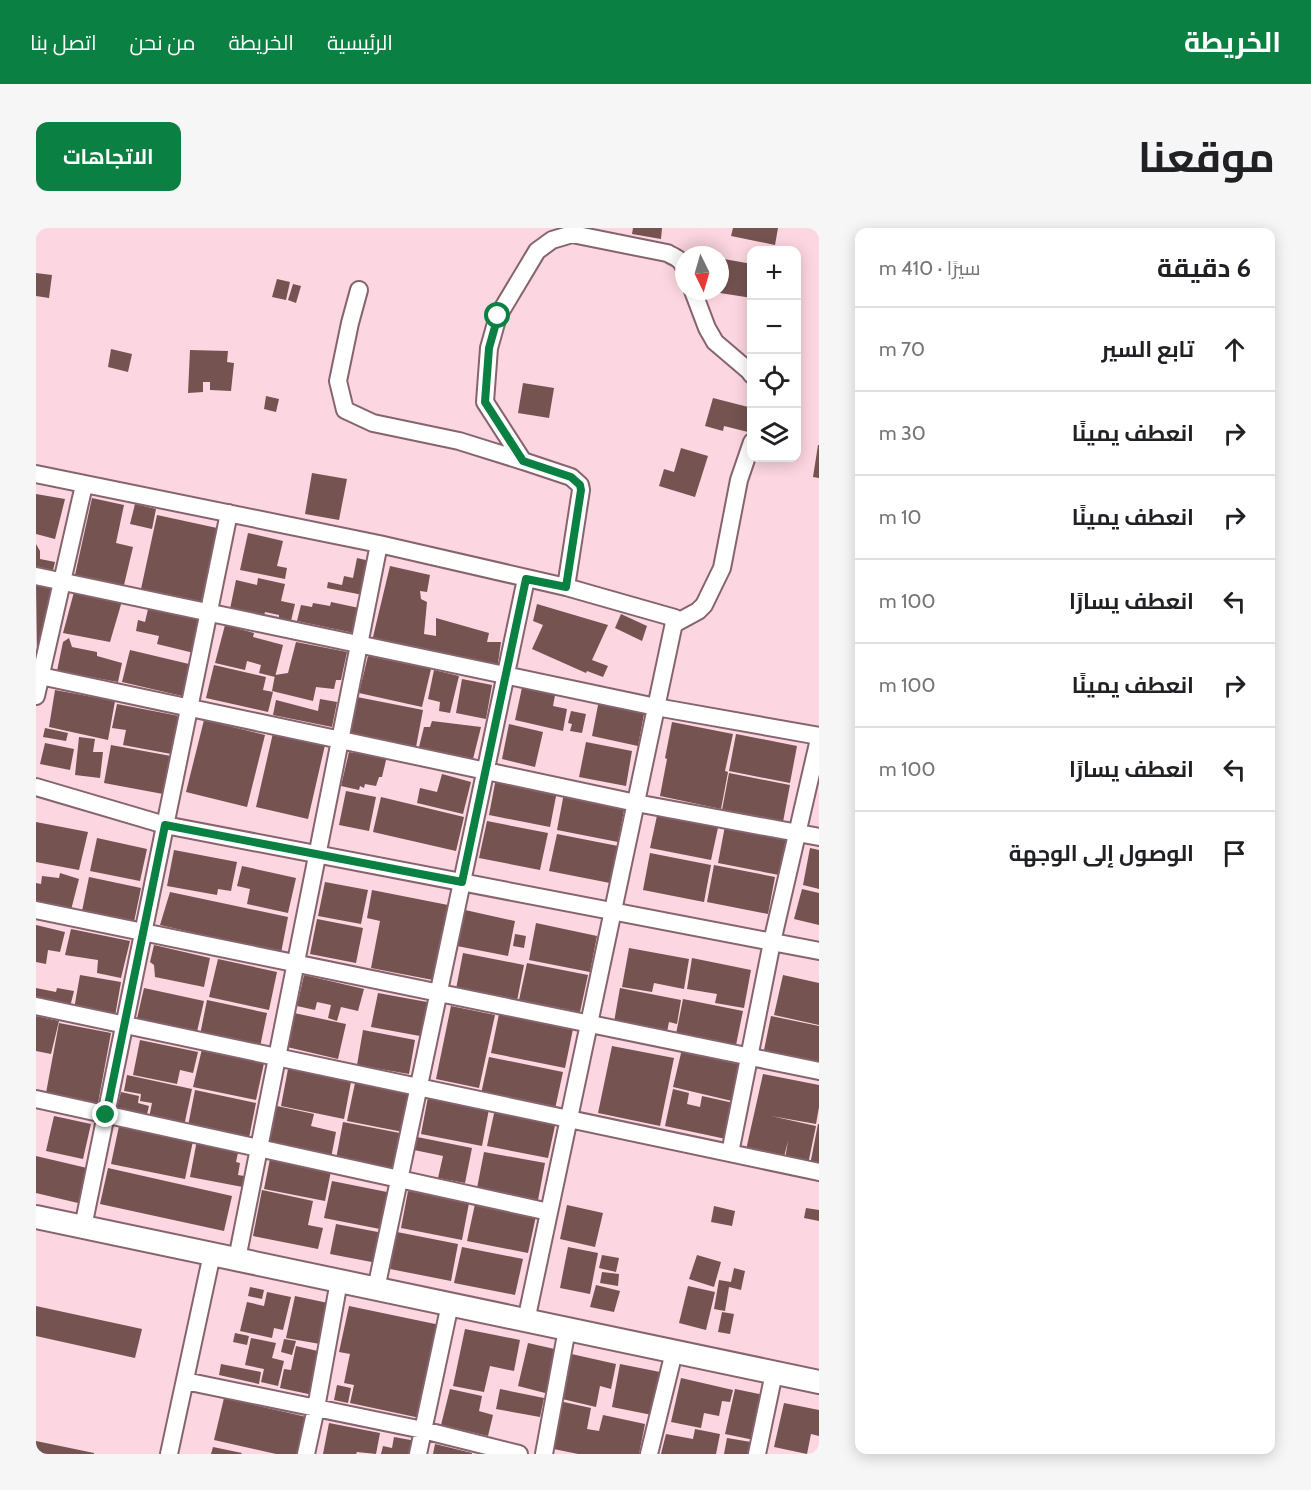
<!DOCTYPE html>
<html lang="ar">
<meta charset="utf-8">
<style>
body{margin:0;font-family:Cabin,Cairo,sans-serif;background:#f6f6f6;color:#202124;direction:rtl}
.controls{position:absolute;right:18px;top:18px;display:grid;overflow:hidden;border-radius:12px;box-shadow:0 3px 15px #0003}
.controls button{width:54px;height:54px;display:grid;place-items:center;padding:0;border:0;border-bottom:2px solid #e0e0e0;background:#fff;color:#202124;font:30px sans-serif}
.compass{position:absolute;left:639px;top:18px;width:54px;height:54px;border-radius:50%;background:#fff;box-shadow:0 3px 15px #0003;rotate:175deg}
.stop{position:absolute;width:18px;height:18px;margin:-14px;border:4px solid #0b8043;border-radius:50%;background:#fff}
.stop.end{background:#0b8043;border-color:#fff;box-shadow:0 2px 6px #0008}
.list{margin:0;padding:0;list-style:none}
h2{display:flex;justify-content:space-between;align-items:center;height:78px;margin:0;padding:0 24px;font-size:26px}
h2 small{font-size:20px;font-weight:400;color:#757577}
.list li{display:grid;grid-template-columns:39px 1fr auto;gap:18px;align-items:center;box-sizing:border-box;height:84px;padding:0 24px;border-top:2px solid #e0e0e0}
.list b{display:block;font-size:22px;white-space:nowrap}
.list em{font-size:20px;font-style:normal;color:#757577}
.icon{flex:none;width:33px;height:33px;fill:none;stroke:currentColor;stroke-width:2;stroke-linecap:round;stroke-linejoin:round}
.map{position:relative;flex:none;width:783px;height:1226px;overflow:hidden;direction:ltr;border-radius:12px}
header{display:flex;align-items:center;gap:36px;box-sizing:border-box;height:84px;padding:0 30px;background:#0b8043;color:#fff}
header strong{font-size:28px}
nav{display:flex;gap:33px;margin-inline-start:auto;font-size:21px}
.intro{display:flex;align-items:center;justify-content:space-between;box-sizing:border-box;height:144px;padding:0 36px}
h1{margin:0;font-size:42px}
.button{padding:15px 27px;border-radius:12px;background:#0b8043;color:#fff;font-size:21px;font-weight:700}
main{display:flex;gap:36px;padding:0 36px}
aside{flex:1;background:#fff;border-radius:12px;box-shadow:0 3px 15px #0003}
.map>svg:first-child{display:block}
</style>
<header>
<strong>الخريطة</strong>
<nav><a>الرئيسية</a><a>الخريطة</a><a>من نحن</a><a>اتصل بنا</a></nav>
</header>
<div class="intro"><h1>موقعنا</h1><a class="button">الاتجاهات</a></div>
<main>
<aside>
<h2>6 دقيقة<small>سيرًا · 410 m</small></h2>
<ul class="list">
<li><svg class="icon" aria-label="ahead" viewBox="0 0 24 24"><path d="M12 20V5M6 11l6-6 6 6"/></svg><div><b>تابع السير</b></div><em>70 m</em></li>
<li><svg class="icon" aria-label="right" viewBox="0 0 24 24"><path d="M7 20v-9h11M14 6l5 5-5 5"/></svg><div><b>انعطف يمينًا</b></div><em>30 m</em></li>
<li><svg class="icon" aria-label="right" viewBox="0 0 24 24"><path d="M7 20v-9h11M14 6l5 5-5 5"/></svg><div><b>انعطف يمينًا</b></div><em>10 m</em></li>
<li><svg class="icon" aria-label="left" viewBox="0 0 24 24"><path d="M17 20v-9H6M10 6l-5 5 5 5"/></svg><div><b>انعطف يسارًا</b></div><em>100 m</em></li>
<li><svg class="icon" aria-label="right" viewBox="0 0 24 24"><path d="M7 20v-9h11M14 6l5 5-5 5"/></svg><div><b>انعطف يمينًا</b></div><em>100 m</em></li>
<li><svg class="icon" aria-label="left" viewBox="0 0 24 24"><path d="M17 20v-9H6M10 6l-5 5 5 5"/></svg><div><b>انعطف يسارًا</b></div><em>100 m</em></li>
<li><svg class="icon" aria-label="arrive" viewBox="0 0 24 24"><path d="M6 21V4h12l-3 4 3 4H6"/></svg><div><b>الوصول إلى الوجهة</b></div></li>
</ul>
</aside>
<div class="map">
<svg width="783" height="1226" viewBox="0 0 783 1226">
<rect width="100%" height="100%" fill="#fcd6e0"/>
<path fill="#745351" d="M597 0H626L625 11 596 6Z
M697 0H742L739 17 695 8Z
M688 31 716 36V70L684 65Z
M0 45 16 47 13 70 0 68Z
M241 51 254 54 250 72 236 69Z
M257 56 265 58 260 75 252 72Z
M75 121 96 126 92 144 72 139Z
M154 122 192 123 191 134 198 135 195 163 174 162V154H167V164L152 165Z
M487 155 518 160 513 190 482 185Z
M230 168 243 171 240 184 228 181Z
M677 170 716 180V190L712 204 688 198 687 203 669 198Z
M782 217H783V250L777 249Z
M645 220 672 228 659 269 623 258 628 241 638 244Z
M276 245 311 251 303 292 269 286Z
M0 266 29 271 19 311 0 306Z
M56 270 88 277 80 315 97 319 88 357 39 347Z
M99 276 120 281 116 301 94 296Z
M121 287 181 300 165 374 105 361Z
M212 305 247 313 241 338 251 340 249 351 204 342Z
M0 316 4 323V331L19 334 16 346 0 343Z
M321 330 334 333 327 367 291 360 292 354 306 357 308 348 317 350Z
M354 338 394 347 391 364 384 363 385 371 391 374 388 406 400 408V390L453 405 451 414H465L461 442 336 413Z
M222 350 249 356 245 373 259 376 255 393 243 390V387L229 384 228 388 194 381 200 352 221 357Z
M0 355 21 361 6 421 2 420 1 424Z
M38 364 86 373 74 414 27 405Z
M295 374 323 380 318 405 261 393 265 377 276 379 277 375 294 378Z
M501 376 572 397 556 432 572 438 567 449 551 443 550 445 496 421 507 397 497 393Z
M113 377 171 391 162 426 121 416 123 408 100 403 102 392 109 394Z
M585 386 611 398 606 413 579 400Z
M189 397 218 405 217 409 247 417 239 449 223 445 225 437 211 433 209 442 179 435Z
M33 410 36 419 61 424V428L86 435 82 454 21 443 27 414Z
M260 414 311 424 305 452H300L298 461 280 459 277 473 236 463 239 447 252 445Z
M94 422 153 436 146 468 86 454Z
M332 428 395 441 386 479 323 465Z
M178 437 230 449 227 462 237 464 232 484 170 470Z
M398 442 423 448 414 485 403 483 404 474 392 471Z
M426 451 456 457 450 491 420 485Z
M487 455 520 462 517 478 531 481 527 503 479 492Z
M19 462 79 473 72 512 13 499Z
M321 469 387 482 380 519 314 506Z
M284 471 301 474 296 499 237 487 240 472 282 483Z
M563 472 609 481 602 518 556 508Z
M81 476 143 488 135 526 87 517 90 502 76 500Z
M535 483 550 486 546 505 534 503 536 496 532 495Z
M168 492 229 507 211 579 150 564Z
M396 493 445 499 437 531 383 519 388 499H394Z
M636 494 697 506 689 543 692 544 685 581 624 568 631 531 629 530Z
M473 496 507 504 499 539 466 531Z
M9 500 32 505 30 513 7 509Z
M237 505 289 517 272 591 220 579Z
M700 506 761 518 754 555 693 543Z
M43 509 59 511 57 524H67L64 550 39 547Z
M550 514 596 523 590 558 543 549Z
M9 515 38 521 34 542 4 536Z
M75 517 135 528 127 566 68 555Z
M319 520 351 528 346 549H343L340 558 329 556 328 560 324 558 323 562 305 558 313 524 318 525Z
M693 545 754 557 747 594 686 582Z
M406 546 435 554 427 586 381 575 384 560 401 564Z
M460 550 521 563 514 599 453 587Z
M310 563 340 569 333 603 303 597Z
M528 565 589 577 582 614 521 602Z
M345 569 428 589 420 623 337 604Z
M622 583 683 595 675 632 614 620Z
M451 593 512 605 504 642 443 630Z
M0 594 52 604 43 642 0 634Z
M689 598 750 610 743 647 682 635Z
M521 606 582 618 574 655 513 643Z
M61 610 111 621 104 653 54 643Z
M774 620 783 622V661L767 657Z
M138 622 201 634 195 663 182 661 181 667 131 658Z
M614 625 675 637 668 674 607 662Z
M678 637 739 649 732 686 671 674Z
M206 638 260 650 252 685 211 676 214 661 201 658Z
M24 645 43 651 35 682 0 673V655L5 656 6 648 23 650Z
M53 649 105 660 98 694 46 683Z
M289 654 332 662 325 696 282 688Z
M766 661 783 665V697L758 691Z
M336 662 412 677 397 752 335 740 344 693 331 690Z
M134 664 252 689 245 725 124 697Z
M429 682 479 693 472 728 421 718Z
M281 691 327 700 320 735 274 726Z
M500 695 561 708 554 744 493 732Z
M0 697 29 704 24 724 12 722 10 736 0 734Z
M35 701 94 713 85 750 61 745 62 732 29 727Z
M479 706 490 708 488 720 477 718Z
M118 717 174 730 168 759 119 749 118 737 114 734Z
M593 720 653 731 648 761 618 755 616 764 586 759Z
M427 725 488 737 481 773 420 761Z
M656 730 715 742 708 780 679 775 681 766 651 761Z
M182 731 241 744 233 782 173 769Z
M491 735 552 747 544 784 483 772Z
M44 747 85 754 79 788 38 781Z
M268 747 328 761 322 783 305 779 301 793 292 790 295 777 281 774 279 782 261 778Z
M747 747 783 755V797L738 787Z
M0 760 20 764 21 760 38 763 34 779 0 772Z
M108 760 168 773 160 808 100 795Z
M584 760 645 772 641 796 633 794 631 804 578 794Z
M342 765 391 774 384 808 335 799Z
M647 771 707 783 700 817 640 806Z
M171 772 231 785 224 819 164 807Z
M415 778 459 787 443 860 400 851Z
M258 785 310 796 302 831 251 819Z
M463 786 537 801 529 840 455 825Z
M0 788 23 793 15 826 0 823Z
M735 788 783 798V839L727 827Z
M23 795 75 805 62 875 10 865Z
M327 802 379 812 373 846 321 837Z
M104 812 162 824 157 845 144 842 141 856 97 847Z
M576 818 638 830 624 898 562 885Z
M166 821 228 835 220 872 157 859Z
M646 821 705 835 696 873 637 859Z
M453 829 527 844 519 881 445 866Z
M252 841 315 854 308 891 245 878Z
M727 846 783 857V879L780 896 735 888 780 898 772 936 749 931 752 913 748 929 710 922Z
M91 847 156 861 148 898 113 890 116 875 104 873 105 866 88 863Z
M319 855 374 866 367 904 311 893Z
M637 861 653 865 651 876 664 879 666 868 702 876 690 911 629 898Z
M159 862 220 875 213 910 152 898Z
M85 864 103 868 102 875 113 878 110 890 80 883Z
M392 869 453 881 446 918 385 906Z
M241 878 278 886 275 898 300 904 295 930 233 917Z
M459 881 520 893 512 930 451 918Z
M18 888 55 896 47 931 10 923Z
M307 894 369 906 362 943 300 931Z
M782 896H783V939L774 937Z
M83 898 157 913 149 951 75 936Z
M381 909 436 920 429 955 402 950 407 928 378 922Z
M161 912 203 920 200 934 204 935 202 947 214 949 212 960 154 949Z
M448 924 509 935 502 972 441 960Z
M0 928 51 940 42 975 0 965Z
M234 931 295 943 289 973 228 961Z
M72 940 196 968 188 1003 64 976Z
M296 953 356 965 349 1002 288 990Z
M226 962 277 973 272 997 287 1000 282 1021 217 1008Z
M372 963 433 975 426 1012 365 1000Z
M439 976 500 988 492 1025 431 1013Z
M531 977 567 985 559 1019 524 1011Z
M678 978 699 983 696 998 675 994Z
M770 980 783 982V993L768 990Z
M300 996 347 1005 341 1035 294 1026Z
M361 1004 422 1016 415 1053 354 1041Z
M426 1019 487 1031 479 1067 418 1055Z
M532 1019 562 1025 554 1066 524 1060Z
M566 1027 583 1030 580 1044 563 1040Z
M661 1027 685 1034 678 1059 653 1051Z
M698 1040 709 1043 705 1062 693 1059 689 1083 678 1081 683 1052 695 1054Z
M566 1044 583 1046 582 1058 564 1055Z
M560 1057 584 1063 578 1084 554 1079Z
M652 1058 679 1064 670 1102 643 1095Z
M214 1059 228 1062 226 1071 212 1068Z
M231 1064 255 1069 247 1102 238 1100 236 1110 204 1103 211 1074 228 1078Z
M259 1068 292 1075 284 1116 250 1110Z
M0 1078 106 1101 99 1130 0 1108Z
M313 1078 404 1097 384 1190 314 1175 318 1157 308 1155 314 1126 303 1124Z
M686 1084 698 1086 694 1106 682 1104Z
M429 1101 484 1112 478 1143 454 1138 448 1164 417 1158Z
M199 1105 213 1108 211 1117 197 1114Z
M215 1110 240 1115 236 1130 248 1133 242 1158 225 1154 228 1141 209 1137Z
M248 1111 260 1113 256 1127 245 1124Z
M492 1115 523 1122 513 1166 482 1158Z
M260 1118 286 1124 277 1167 244 1160 248 1141 255 1142Z
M531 1125 580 1136 575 1161 564 1158 560 1179 522 1170Z
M185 1136 225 1144 223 1156 183 1147Z
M584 1136 629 1145 621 1188 576 1179Z
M645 1150 697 1162 694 1174 686 1173 683 1188 668 1185 665 1200 635 1194Z
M301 1157 315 1160 312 1175 298 1172Z
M414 1161 446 1168 443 1183 457 1187 452 1208 405 1197Z
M464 1161 508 1170 504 1189 460 1181Z
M699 1161 728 1167 718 1212 689 1206Z
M188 1170 275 1190 267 1226H240L178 1212Z
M523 1173 555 1180 551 1201 563 1203 567 1187 609 1196 603 1226H542L513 1220Z
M748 1175 783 1182V1208L775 1206 771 1226 738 1219Z
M293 1195 344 1205 340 1226 321 1224 320 1226H287Z
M659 1201 684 1206 680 1226H625L630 1206 657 1211Z
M358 1209 380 1213 378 1226H345L347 1218 356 1220Z
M691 1210 721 1215 719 1226H688Z
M0 1213 58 1225V1226H0Z
M399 1216 436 1225V1226H397Z
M177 1219 206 1225 205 1226H175Z"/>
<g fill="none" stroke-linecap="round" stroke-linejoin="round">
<defs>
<path id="street" d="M323 62 314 95 302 153 309 182 337 195 423 213 487 233
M657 63 671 100 679 114 713 143 716 147
M0 246 343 316 530 359 639 390 490 1093
M0 348 620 479 783 508
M530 359 545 262 544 257 535 249 487 233 449 174 453 120 462 88 501 23 516 12 536 6 631 25C639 29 645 31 648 39
M638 396 662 383 668 377 686 340 703 252 716 214
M0 447 600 575 783 609
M0 468 48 257
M0 559 129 597 783 723
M0 682 783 843
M0 778 783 944
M0 871 513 984
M694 925 736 714 783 511
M47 999 193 285
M201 1031 343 316
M340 1061 490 351
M149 1153 387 1202 483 1226
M133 1226 176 1026
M270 1226 280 1180 303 1053
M382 1226 414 1076
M508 1226 531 1101
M613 1226 638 1124
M721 1226 738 1145"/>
<path id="secondary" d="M0 989 783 1154"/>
</defs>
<use href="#street" stroke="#85646d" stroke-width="20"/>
<use href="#secondary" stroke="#85646d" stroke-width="26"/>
<use href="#street" stroke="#fff" stroke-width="16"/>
<use href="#secondary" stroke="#fff" stroke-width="22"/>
</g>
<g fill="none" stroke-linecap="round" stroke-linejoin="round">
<path stroke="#0b8043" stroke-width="8" d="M70 887 129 597 426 654 490 351 530 359 545 262 544 257 535 249 487 233 449 174 453 120 462 88"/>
</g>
</svg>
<div class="controls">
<button>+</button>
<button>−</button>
<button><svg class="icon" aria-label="locate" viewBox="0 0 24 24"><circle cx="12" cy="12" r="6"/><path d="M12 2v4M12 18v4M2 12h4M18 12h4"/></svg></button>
<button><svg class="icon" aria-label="layers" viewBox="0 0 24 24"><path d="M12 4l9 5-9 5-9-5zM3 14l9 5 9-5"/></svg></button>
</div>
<svg class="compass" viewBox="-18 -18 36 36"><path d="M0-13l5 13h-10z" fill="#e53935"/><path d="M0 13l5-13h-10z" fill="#757577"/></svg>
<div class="stop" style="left:462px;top:88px"></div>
<div class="stop end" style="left:70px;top:887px"></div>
</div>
</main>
